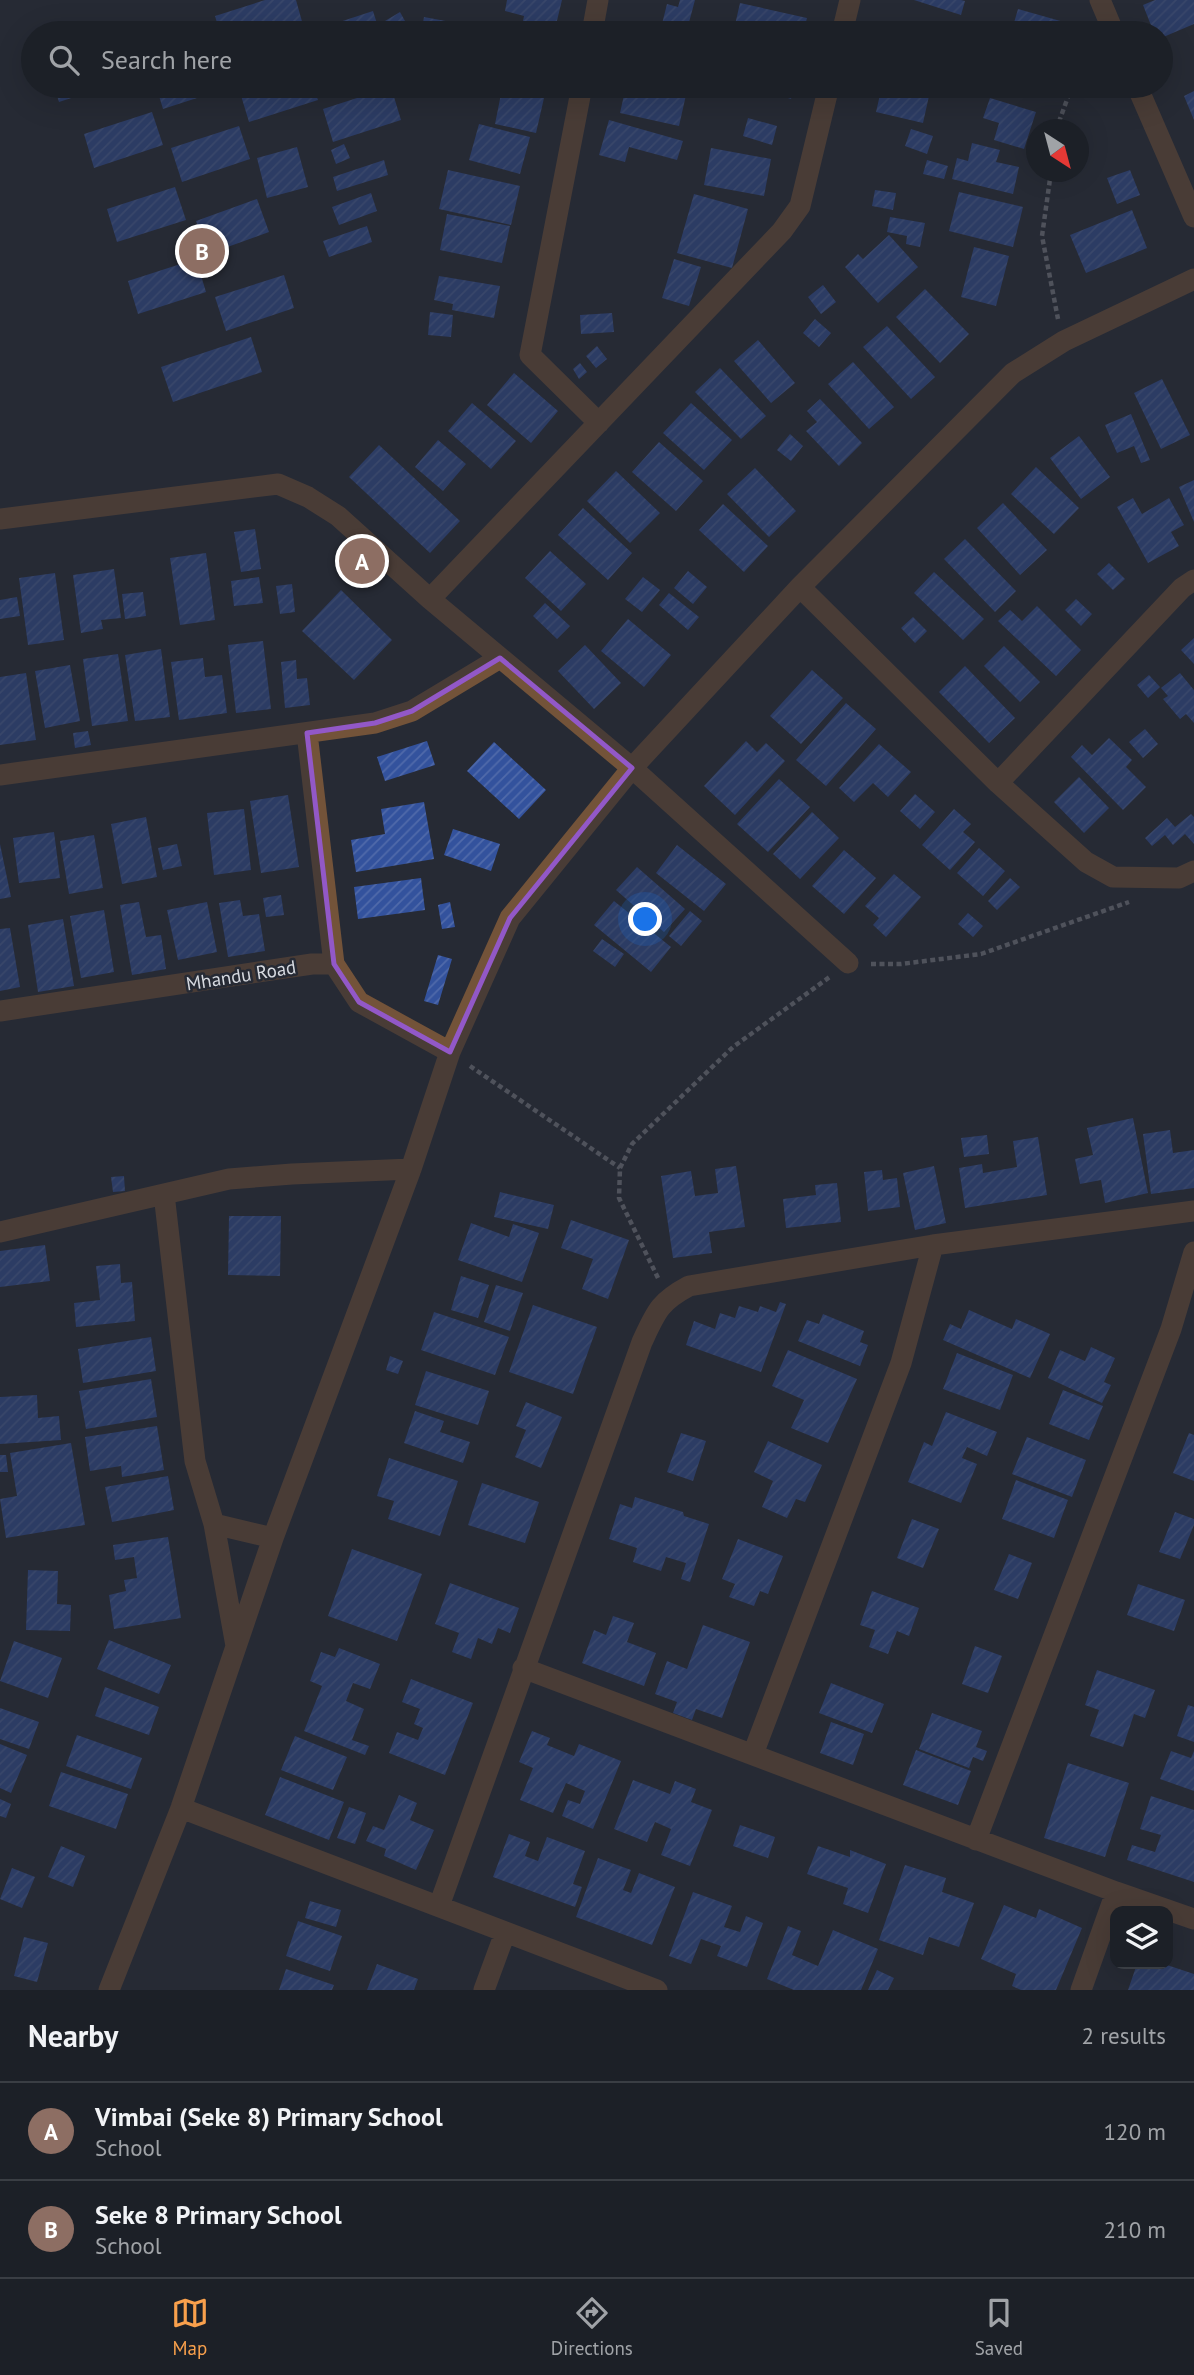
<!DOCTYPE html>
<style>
body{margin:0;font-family:"PT Sans",sans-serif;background:#25282f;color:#f1f3f6}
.controls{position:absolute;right:21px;bottom:21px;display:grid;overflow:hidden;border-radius:14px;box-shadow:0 7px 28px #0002}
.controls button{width:63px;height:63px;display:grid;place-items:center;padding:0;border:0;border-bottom:2px solid #3a3e44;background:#1c2027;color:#f1f3f6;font:35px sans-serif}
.compass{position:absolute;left:1026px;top:119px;width:63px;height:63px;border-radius:50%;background:#1c2027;box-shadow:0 7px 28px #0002;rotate:144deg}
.you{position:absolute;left:646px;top:920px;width:24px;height:24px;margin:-18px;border:5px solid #fff;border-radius:50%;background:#1a73e8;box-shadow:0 0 0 10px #1a73e833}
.badge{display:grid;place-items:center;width:46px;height:46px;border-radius:50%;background:#f9a04c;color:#fff;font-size:23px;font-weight:700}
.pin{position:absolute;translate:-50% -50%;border:4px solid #fff;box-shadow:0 2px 7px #0006}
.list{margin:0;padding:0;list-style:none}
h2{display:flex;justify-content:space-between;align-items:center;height:91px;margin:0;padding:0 28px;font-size:30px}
h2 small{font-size:23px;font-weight:400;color:#a0a3a7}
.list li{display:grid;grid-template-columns:46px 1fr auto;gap:21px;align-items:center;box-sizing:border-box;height:98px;padding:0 28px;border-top:2px solid #3a3e44}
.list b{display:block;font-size:26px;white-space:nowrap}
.list p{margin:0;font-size:23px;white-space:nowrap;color:#a0a3a7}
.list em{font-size:23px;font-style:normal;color:#a0a3a7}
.icon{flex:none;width:38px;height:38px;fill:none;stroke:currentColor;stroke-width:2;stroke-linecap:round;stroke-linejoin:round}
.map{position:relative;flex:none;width:1194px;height:1990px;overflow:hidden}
.search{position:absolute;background:#1c2027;box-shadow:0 7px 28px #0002;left:21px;right:21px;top:21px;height:77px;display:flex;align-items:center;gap:18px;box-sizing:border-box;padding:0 24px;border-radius:38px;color:#a0a3a7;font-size:26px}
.sheet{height:287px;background:#1c2027}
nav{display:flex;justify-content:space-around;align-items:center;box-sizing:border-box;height:98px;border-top:2px solid #3a3e44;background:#1c2027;font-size:19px;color:#a0a3a7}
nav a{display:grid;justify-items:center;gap:4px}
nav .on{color:#f9a04c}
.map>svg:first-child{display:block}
</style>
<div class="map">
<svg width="1194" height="1990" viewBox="0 0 1194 1990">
<defs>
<pattern id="building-hatch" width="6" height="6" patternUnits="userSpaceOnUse" patternTransform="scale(1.75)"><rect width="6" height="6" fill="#33529d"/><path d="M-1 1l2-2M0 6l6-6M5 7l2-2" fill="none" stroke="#506aaa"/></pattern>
</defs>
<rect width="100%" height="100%" fill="#262a34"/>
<path fill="url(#building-hatch)" d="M265 0H296L303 25 275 33H220L215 16Z
M507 0H562L554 33 522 26 524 16 505 11Z
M680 0H695L687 30 662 24 667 4 678 7Z
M914 0H961L965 1 961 15Z
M1155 0H1194V24L1161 38V33H1154L1143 5Z
M740 3 807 18 803 33H755L734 29Z
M1018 9 1064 22 1062 27 1072 30 1071 33H1011Z
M373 11 380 33H306Z
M400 12 410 30 405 33H393L385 21Z
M424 17 467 25 465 33H421Z
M54 86H108L59 102Z
M156 86H234L163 109Z
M249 86H313L318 100 249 122 239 89Z
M626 86H644L686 95 679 126 620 113Z
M750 86H795L791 99Z
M882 86 931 87 923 123 876 112Z
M991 86H1027L1025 95Z
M391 87 401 120 333 142 323 109Z
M502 89 544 98 536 133 495 124Z
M1194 91V120L1184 96Z
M990 98 1036 112 1024 149 994 140 999 123 983 118Z
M152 112 163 145 94 168 84 134Z
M748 118 777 126 772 145 743 136Z
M609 120 683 141 677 160 629 147 625 162 599 155Z
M479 124 530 137 520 174 469 160Z
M239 126 250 159 182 182 171 148Z
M911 129 933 136 927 154 905 146Z
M972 143 1000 150 996 162 1019 167 1013 194 952 179 957 158 968 161Z
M344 144 350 158 336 164 331 150Z
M297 147 308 187 267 198 257 158Z
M711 148 771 159 764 196 704 185Z
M384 160 388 175 337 191 333 177Z
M927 160 948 166 944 179 923 174Z
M448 170 520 186 511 225 439 209Z
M1130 170 1140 195 1117 204 1107 178Z
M175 187 186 220 117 242 107 209Z
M875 190 896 193 893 210 872 206Z
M959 192 1023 207 1013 247 949 231Z
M371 193 377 211 339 225 332 207Z
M694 194 748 209 732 268 677 253Z
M257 199 269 232 208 254 196 221Z
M1132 210 1147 248 1086 273 1070 235Z
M447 214 510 226 502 263 440 250Z
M890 217 925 223 920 247 906 244 907 236 887 232Z
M367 226 372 242 329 257 323 241Z
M889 235 918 267 878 303 845 267 858 254 863 259Z
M974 247 1009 256 996 306 961 297Z
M196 259 206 292 138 314 128 281Z
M674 259 701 267 689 306 662 298Z
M284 275 294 308 226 331 215 297Z
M439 276 500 286 494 318 452 310 453 304 434 300Z
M823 285 836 302 821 314 808 297Z
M925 289 969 334 940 363 896 317Z
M430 312 453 315 451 337 428 335Z
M612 313 614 332 581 334 580 315Z
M815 319 831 333 819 347 803 333Z
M887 326 935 377 911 399 863 347Z
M251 337 262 372 173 402 161 367Z
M758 340 795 383 771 403 734 361Z
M597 346 607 359 596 368 586 356Z
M853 362 894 407 869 429 828 384Z
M580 363 587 372 579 379 573 369Z
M720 368 766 416 741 439 695 392Z
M514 373 558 411 531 443 487 405Z
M1162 379 1190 435 1161 449 1134 393Z
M820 399 862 443 839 466 806 431 817 422 807 411Z
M472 403 516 441 491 469 448 431Z
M691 403 732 440 704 470 663 433Z
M1131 414 1150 460 1141 463 1134 446 1117 453 1105 425Z
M790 434 803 446 791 461 777 450Z
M1079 436 1110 477 1081 499 1050 458Z
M438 440 466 464 443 491 415 467Z
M659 442 703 481 676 511 632 472Z
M379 445 460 521 430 553 349 477Z
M1036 467 1079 508 1054 534 1011 494Z
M755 468 796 511 769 537 727 494Z
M616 471 660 513 630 543 587 501Z
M1194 480V522L1179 487Z
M1133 498 1142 514 1169 498 1184 525 1171 532 1179 546 1148 563 1117 507Z
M1003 503 1047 550 1020 575 977 528Z
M723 504 768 546 744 572 699 530Z
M583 508 632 553 608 580 558 535Z
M255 529 261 569 241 572 234 532Z
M965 539 1016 591 995 612 944 559Z
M550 551 586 584 561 611 525 578Z
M206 553 215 620 180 625 170 558Z
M1109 563 1125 579 1113 590 1097 574Z
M114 569 121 618 101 620 103 629 81 633 73 575Z
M688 571 707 587 693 604 674 588Z
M934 572 984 619 963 640 914 593Z
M55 573 64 640 28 645 19 578Z
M259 577 263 603 234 606 231 581Z
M643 577 660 590 642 612 625 599Z
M292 584 295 612 280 614 276 586Z
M341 590 392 640 354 680 302 631Z
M143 592 146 616 125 619 122 594Z
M669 593 699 617 688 630 659 605Z
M17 597 20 616 0 619V600Z
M1076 599 1092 614 1081 626 1065 610Z
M545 603 570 626 557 639 533 616Z
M1037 606 1081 650 1056 676 998 621 1010 610 1022 621Z
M913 617 927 631 915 643 901 628Z
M628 619 671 655 644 687 601 651Z
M1194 638V664L1181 650Z
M263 641 271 709 236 713 228 645Z
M585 645 621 683 594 709 558 671Z
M1004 646 1040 682 1020 702 984 666Z
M161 649 170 717 135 721 125 655Z
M118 654 128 721 92 726 83 659Z
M203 658 205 677 222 675 227 713 179 720 171 662Z
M296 660 297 679 307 678 310 705 285 708 281 662Z
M70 665 80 721 45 728 35 671Z
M965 666 1015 718 989 743 939 692Z
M812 670 843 698 801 744 770 716Z
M26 673 36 740 0 745V677Z
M1180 673 1194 690V723L1186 714 1180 719 1163 699 1168 696 1161 688Z
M1149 675 1160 687 1148 698 1137 685Z
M846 703 876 729 826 786 796 760Z
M1145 729 1158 744 1143 758 1129 742Z
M88 731 91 745 75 748 73 733Z
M1109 738 1132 760 1126 767 1146 787 1123 810 1071 757 1082 745 1092 755Z
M427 741 435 765 385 781 377 757Z
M746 741 757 752 766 743 785 761 735 815 704 786Z
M494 742 546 790 519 819 467 771Z
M879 744 911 772 888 797 873 783 854 802 839 788Z
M1079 777 1109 808 1084 833 1054 802Z
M779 779 810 807 768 852 737 824Z
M915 794 935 812 920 829 900 811Z
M288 795 299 867 261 873 250 801Z
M424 802 434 859 356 872 351 840 385 834 381 809Z
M244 809 251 870 214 875 207 813Z
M954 809 971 824 963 832 975 842 950 870 922 845Z
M812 812 839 838 800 879 773 854Z
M1191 814 1194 817V844L1185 834 1173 845 1165 835 1152 846 1145 838 1167 818 1175 827Z
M146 817 157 877 122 884 111 824Z
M453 829 500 844 491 871 444 855Z
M54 832 60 878 19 883 13 838Z
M94 835 103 888 69 894 60 841Z
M0 844 11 897 0 899Z
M177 844 182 866 163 870 158 848Z
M677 845 726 884 704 911 656 873Z
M979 848 1005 871 983 896 957 873Z
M844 850 876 878 844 914 812 886Z
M637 867 685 909 664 932 616 890Z
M894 874 921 897 886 937 873 925 879 918 865 906Z
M421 878 425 910 358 919 354 887Z
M1010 878 1020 887 997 910 988 901Z
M281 895 284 915 266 917 263 898Z
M240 900 243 916 259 914 265 951 228 957 219 903Z
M614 901 671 947 651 972 594 925Z
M139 902 146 937 161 935 166 969 132 975 120 905Z
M207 902 217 952 178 960 167 910Z
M450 902 455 927 442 929 438 905Z
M104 910 114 972 81 978 70 916Z
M690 911 702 921 681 946 669 936Z
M968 913 983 926 973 937 958 924Z
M63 919 74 986 38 992 28 925Z
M10 928 20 987 0 991V929Z
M602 939 624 954 615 967 593 951Z
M438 955 452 959 438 1005 424 1001Z
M1133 1118 1148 1193 1105 1203 1101 1180 1080 1184 1075 1159 1093 1155 1087 1128Z
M1170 1130 1173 1153 1194 1150V1188L1151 1194 1143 1134Z
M987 1135 989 1154 964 1157 961 1138Z
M1038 1137 1047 1195 965 1208 959 1168 982 1164 983 1173 1017 1167 1013 1141Z
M736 1166 745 1227 709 1232 712 1253 673 1258 661 1176 691 1171 695 1196 718 1193 715 1169Z
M934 1166 946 1223 915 1230 903 1173Z
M882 1170 883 1180 897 1178 900 1207 868 1211 864 1172Z
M124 1176 125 1191 113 1192 111 1177Z
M837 1183 841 1222 786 1228 783 1199 816 1195 815 1185Z
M500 1192 554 1205 548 1229 494 1217Z
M229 1216H281L280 1276 228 1275Z
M571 1220 629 1240 608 1299 582 1289 593 1259 561 1248Z
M471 1223 509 1237 513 1224 539 1233 522 1282 458 1260Z
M45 1245 50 1281 0 1287V1251Z
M120 1264 121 1283 132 1282 135 1321 76 1327 74 1303 100 1300 96 1266Z
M461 1276 489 1285 478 1318 451 1310Z
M496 1285 523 1293 510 1331 484 1322Z
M780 1302 786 1304 761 1372 686 1345 694 1321 715 1329 720 1313 735 1318 739 1306 758 1312 760 1306 776 1312Z
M533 1305 597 1327 573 1394 509 1372Z
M969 1310 1012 1329 1016 1319 1050 1334 1030 1378 943 1340 950 1324 961 1329Z
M434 1312 509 1337 495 1375 421 1350Z
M823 1314 864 1331 860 1342 868 1345 860 1366 798 1341 807 1320 819 1324Z
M151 1337 156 1371 83 1383 78 1349Z
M1091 1347 1115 1358 1104 1382 1111 1385 1102 1403 1048 1378 1060 1350 1085 1361Z
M788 1350 857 1379 828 1443 791 1428 804 1400 772 1386Z
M957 1353 1013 1375 1000 1410 943 1389Z
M390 1356 403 1361 398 1374 386 1370Z
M426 1371 489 1391 478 1425 415 1405Z
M151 1379 157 1417 86 1429 79 1391Z
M1063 1390 1103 1406 1089 1440 1049 1424Z
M37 1395 38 1418 59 1416 61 1440 0 1444V1397Z
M526 1402 562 1417 541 1468 515 1457 526 1430 516 1426Z
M415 1411 444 1421 440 1432 470 1442 463 1463 404 1443Z
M946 1412 997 1432 987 1456 967 1447 962 1458 977 1464 961 1503 908 1482 924 1442 932 1446Z
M157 1426 164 1470 122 1477 121 1466 90 1471 85 1437Z
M681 1433 706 1441 693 1481 667 1472Z
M1189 1433 1194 1435V1481L1173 1473Z
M1027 1437 1086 1460 1072 1497 1012 1474Z
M768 1441 822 1465 805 1502 796 1499 787 1518 762 1507 773 1481 754 1472Z
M71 1443 85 1525 6 1538 0 1499 17 1496 10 1453Z
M0 1455H6L8 1472H0Z
M389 1458 458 1481 440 1536 388 1519 394 1501 377 1496Z
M168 1476 174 1510 112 1522 105 1487Z
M1016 1480 1068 1500 1054 1538 1002 1519Z
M482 1483 539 1502 525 1543 468 1525Z
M635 1497 683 1512 684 1516 709 1524 690 1582 681 1579 686 1563 666 1557 661 1571 633 1562 637 1548 609 1539 620 1504 632 1508Z
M1175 1512 1194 1519V1525L1180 1559 1159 1552Z
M912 1519 939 1529 923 1568 897 1558Z
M168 1537 181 1618 114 1629 109 1595 126 1591 124 1580 137 1578 134 1557 115 1560 113 1545Z
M738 1539 783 1556 768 1594 760 1591 754 1606 729 1597 735 1584 722 1579Z
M352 1549 422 1574 397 1641 328 1616Z
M1009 1554 1032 1563 1018 1599 994 1590Z
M28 1570 58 1571 57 1604 71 1605 70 1631 26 1630Z
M450 1583 519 1608 510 1633 498 1628 492 1644 478 1638 471 1659 452 1652 459 1633 435 1624Z
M1138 1584 1185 1600 1174 1631 1127 1615Z
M872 1591 919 1608 909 1636 897 1631 888 1654 869 1647 875 1630 860 1625Z
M613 1616 634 1623 627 1642 656 1653 644 1686 582 1663 594 1630 606 1635Z
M703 1625 750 1642 722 1718 696 1709 692 1720 673 1713 677 1702 655 1694 667 1661 687 1669Z
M109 1640 171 1665 159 1694 97 1669Z
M14 1641 62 1658 48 1698 0 1681Z
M975 1646 1002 1656 988 1693 962 1684Z
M339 1648 380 1664 370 1689 353 1683 346 1701 364 1709 352 1740 369 1746 365 1755 304 1731 322 1686 310 1681 321 1652 335 1657Z
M1097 1670 1155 1690 1145 1718 1134 1714 1123 1747 1090 1736 1099 1710 1085 1705Z
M411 1679 473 1703 445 1775 389 1753 397 1732 418 1740 423 1728 414 1724 420 1709 402 1702Z
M831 1683 884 1704 872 1733 819 1713Z
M105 1687 159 1707 149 1735 95 1716Z
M1188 1705 1194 1707V1742L1177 1736Z
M0 1708 39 1722 29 1749 0 1739Z
M932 1713 982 1731 976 1747 987 1751 983 1761 973 1757 969 1768 919 1749Z
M831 1722 864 1734 853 1765 820 1753Z
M532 1731 550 1738 547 1745 574 1756 579 1744 621 1761 593 1829 562 1816 568 1800 580 1804 585 1791 566 1783 553 1813 520 1800 533 1768 519 1762Z
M77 1735 142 1758 131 1789 66 1766Z
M295 1736 347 1757 333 1790 281 1770Z
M0 1744 27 1755 11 1793 0 1788Z
M916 1750 971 1771 958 1805 903 1785Z
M1171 1751 1191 1758 1194 1751V1791L1160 1779Z
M1068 1763 1129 1783 1105 1857 1044 1838Z
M61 1772 128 1794 116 1829 49 1806Z
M280 1777 344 1802 329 1840 265 1815Z
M633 1780 670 1794 675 1781 696 1789 691 1802 712 1810 690 1866 661 1855 671 1829 655 1822 647 1842 614 1829Z
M399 1795 417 1803 410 1820 434 1830 416 1870 384 1856 386 1849 366 1841 373 1826 384 1830Z
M1151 1796 1194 1810V1882L1127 1860 1132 1845 1155 1852 1161 1835 1140 1829Z
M0 1799 11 1804 6 1818 0 1816Z
M349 1807 366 1813 355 1844 337 1838Z
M740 1825 775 1837 768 1858 733 1846Z
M509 1834 530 1842 525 1856 538 1861 547 1837 585 1851 573 1884 582 1887 575 1907 493 1877Z
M61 1846 85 1856 73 1887 48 1877Z
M818 1846 850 1857V1850L886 1864 868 1913 843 1904 848 1888 807 1874Z
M598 1858 631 1870 623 1890 631 1893 639 1873 675 1887 652 1945 576 1917Z
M905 1865 946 1878 942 1892 974 1903 959 1947 929 1937 923 1955 879 1940Z
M12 1868 35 1877 22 1908 0 1899Z
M693 1892 732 1906 724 1927 740 1932 746 1916 763 1923 747 1967 717 1956 721 1946 701 1939 691 1964 669 1956Z
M310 1901 341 1910 336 1927 305 1918Z
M1004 1905 1036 1918 1039 1909 1082 1928 1056 1990H1021L1012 1986 1016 1974 981 1959Z
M298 1921 342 1936 330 1971 286 1956Z
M788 1926 801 1931 792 1955 818 1966 833 1930 878 1949 861 1990H794L767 1979Z
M24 1937 48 1943 37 1982 14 1976Z
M377 1964 418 1979 414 1990H367Z
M1137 1964H1164L1194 1974V1990H1128Z
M286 1969 334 1985 332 1990H279Z
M877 1970 894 1978 888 1990H868Z"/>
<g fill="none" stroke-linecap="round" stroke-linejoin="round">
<path stroke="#80838b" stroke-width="4.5" stroke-dasharray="5 3.5" stroke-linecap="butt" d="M1056 130 1072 86
M1051 172 1042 236 1058 319
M871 964H901L981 954 1129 902
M470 1066 620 1168
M658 1278 619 1198 620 1168 632 1144 733 1047 831 976"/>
<path stroke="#735339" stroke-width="21" d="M1100 0 1114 33
M592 33 598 0
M842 33 850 0
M582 86 530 355 599 423
M1137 86 1194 217
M0 519 278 484 308 497 338 516 430 599 632 768 848 963
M800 587 998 783 1086 862 1113 877 1179 878 1194 871
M430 599 782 231 800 206 829 86
M307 733 334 964
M0 775 375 723 412 711 500 658
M998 783 1182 588 1194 580
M0 1011 312 964H334L359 1002 450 1052
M164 1194 195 1461 214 1524 273 1538
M0 1232 229 1179 292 1174 411 1169
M214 1524 236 1646
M523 1668 1116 1892 1194 1919
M753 1754 901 1363 933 1245
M181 1808 657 1990
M976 1840 1171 1329 1194 1252
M439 1906 642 1342C656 1312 659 1302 689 1286L933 1245 1194 1211
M109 1990 181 1808 273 1538 411 1169 450 1052 510 918 632 768 800 587 1013 373 1064 341 1194 279
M484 1990 505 1933
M1081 1990 1116 1892"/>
</g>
<path d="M0 0H1194V1990H0ZM500 658 632 768 510 918 450 1052 359 1002 334 964 307 733 375 723 412 711Z" fill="#262a34" fill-opacity=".55" fill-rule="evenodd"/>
<path fill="none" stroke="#9258c7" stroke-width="5" stroke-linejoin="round" d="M500 658 632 768 510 918 450 1052 359 1002 334 964 307 733 375 723 412 711Z"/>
<g text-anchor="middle" stroke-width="5" stroke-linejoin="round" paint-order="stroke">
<g font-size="19" fill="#d7dae0" stroke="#262a34">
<text transform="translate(241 975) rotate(-9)" y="7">Mhandu Road</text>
</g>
</g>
</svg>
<div class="controls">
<button><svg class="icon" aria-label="layers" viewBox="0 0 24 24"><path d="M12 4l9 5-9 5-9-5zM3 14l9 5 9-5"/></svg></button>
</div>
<svg class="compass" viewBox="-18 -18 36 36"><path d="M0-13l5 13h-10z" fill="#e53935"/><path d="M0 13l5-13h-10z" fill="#a0a3a7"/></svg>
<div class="you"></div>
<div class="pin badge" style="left:362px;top:561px;background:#8d6e63">A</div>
<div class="pin badge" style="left:202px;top:251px;background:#8d6e63">B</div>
<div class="search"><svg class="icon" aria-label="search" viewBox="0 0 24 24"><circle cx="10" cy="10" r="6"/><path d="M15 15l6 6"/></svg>Search here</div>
</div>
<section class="sheet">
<h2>Nearby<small>2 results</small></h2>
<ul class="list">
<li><span class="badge" style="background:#8d6e63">A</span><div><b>Vimbai (Seke 8) Primary School</b><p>School</p></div><em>120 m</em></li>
<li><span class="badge" style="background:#8d6e63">B</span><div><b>Seke 8 Primary School</b><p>School</p></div><em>210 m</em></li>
</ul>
</section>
<nav>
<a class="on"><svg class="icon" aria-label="map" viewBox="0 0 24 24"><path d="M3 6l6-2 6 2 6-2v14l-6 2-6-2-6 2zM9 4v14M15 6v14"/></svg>Map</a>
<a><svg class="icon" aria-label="directions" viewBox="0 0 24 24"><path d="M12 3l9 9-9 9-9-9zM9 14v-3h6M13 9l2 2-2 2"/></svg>Directions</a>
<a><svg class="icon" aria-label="saved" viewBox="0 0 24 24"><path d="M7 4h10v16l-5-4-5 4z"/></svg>Saved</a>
</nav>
